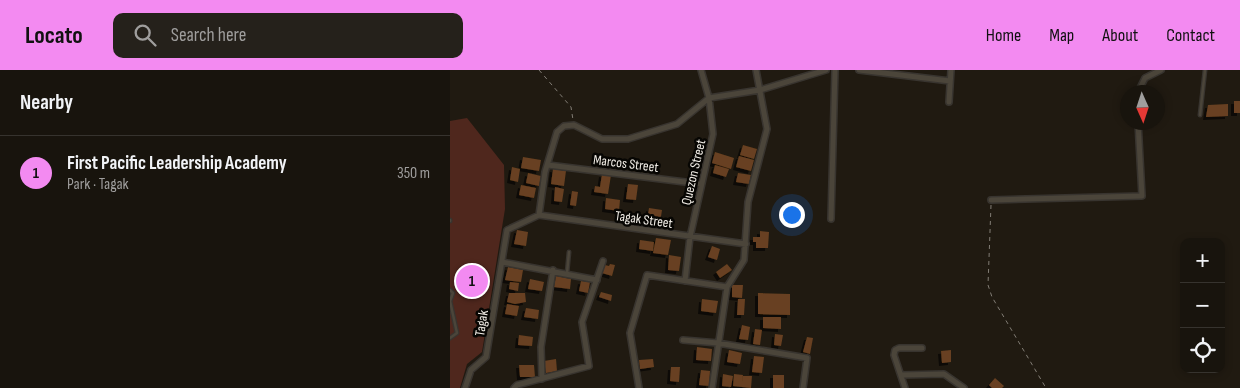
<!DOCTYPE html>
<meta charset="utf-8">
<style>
body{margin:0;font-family:"Sofia Sans Condensed",sans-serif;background:#25211b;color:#f1f3f6}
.controls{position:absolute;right:15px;bottom:15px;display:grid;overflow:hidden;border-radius:10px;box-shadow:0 2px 8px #0003}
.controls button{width:45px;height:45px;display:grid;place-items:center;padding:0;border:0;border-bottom:1px solid #36332e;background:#18140d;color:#f1f3f6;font:25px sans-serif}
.compass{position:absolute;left:670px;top:15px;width:45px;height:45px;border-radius:50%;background:#18140d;box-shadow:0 2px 8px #0003;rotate:177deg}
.you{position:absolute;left:341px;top:144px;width:18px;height:18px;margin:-12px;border:4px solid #fff;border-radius:50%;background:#1a73e8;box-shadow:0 0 0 8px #1a73e833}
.badge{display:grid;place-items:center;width:32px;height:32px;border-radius:50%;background:#f38af1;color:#111;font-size:16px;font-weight:700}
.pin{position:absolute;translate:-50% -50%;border:2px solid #fff;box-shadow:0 1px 5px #0006}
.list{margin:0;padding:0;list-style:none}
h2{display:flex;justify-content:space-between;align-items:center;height:65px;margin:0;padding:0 20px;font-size:21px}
h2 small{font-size:16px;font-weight:400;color:#9f9e9d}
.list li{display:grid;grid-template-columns:32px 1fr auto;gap:15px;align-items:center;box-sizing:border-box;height:75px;padding:0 20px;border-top:1px solid #36332e}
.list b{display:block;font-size:19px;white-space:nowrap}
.list p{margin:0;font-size:16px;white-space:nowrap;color:#9f9e9d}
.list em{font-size:16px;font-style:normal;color:#9f9e9d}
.icon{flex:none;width:28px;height:28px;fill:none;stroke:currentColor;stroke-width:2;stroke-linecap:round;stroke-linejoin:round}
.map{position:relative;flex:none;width:790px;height:318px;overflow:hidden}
header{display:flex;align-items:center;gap:30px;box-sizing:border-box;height:70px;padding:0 25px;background:#f38af1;color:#111}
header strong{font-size:24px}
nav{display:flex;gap:28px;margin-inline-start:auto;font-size:18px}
.search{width:350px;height:45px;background:#25211b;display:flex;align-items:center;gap:12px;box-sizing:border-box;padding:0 18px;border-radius:10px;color:#9f9e9d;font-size:19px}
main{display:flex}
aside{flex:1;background:#18140d}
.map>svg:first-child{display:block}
</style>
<header>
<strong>Locato</strong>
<div class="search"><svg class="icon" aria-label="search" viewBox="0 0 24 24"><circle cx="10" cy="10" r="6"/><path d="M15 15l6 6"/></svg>Search here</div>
<nav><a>Home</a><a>Map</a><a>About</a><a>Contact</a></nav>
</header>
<main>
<aside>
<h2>Nearby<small></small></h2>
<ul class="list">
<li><span class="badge">1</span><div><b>First Pacific Leadership Academy</b><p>Park · Tagak</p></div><em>350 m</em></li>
</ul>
</aside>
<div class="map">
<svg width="790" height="318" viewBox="0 0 790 318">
<defs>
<filter id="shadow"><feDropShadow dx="-3" dy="3" stdDeviation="0" flood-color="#0009"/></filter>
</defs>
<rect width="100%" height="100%" fill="#201a11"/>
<path fill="#4f271d" d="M17 48 54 95 55 139 32 282 17 294 10 318H0V51Z"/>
<path fill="#684020" filter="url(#shadow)" d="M784 31H790V43H784Z
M778 34V46L756 47 758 35Z
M293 75 307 79 304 89 290 85Z
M265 82 284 88 281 99 262 93Z
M289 86 304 90 301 101 286 97Z
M73 87 91 90 89 101 71 98Z
M265 95 279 99 276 107 263 103Z
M62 97 70 99 68 112 60 110Z
M103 99 116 101 114 116 101 114Z
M78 103 91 106 89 116 76 113Z
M288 103 301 105 299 114 286 112Z
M152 104 161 105 158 124 144 122 145 116 150 117Z
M178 114 188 115 186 130 176 129Z
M71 115 86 118 84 128 69 125Z
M105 117 114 119 112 132 104 131Z
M122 121 128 122 126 136 120 135Z
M156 128 170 130 169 141 155 139Z
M199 138 212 140 210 153 197 151Z
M67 160 78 162 76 176 64 174Z
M310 161 319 162 318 178H306V172H303V167H310Z
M206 168 221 170 218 185 203 183Z
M190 170 204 172 203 181 189 179Z
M262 176 270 179 267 190 258 187Z
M219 185 231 187 229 201 218 200Z
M160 194 165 195 162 206 152 203 155 195 159 196Z
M277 194 282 200 270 208 266 202Z
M58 197 73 200 71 212 55 210Z
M106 206 121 209 120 219 104 217Z
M80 209 94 212 92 221 78 219Z
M131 211 140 212 138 223 129 221Z
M60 212 69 213 68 221 59 219Z
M282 215H293L292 228 282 227Z
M151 222 162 225 161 231 149 227Z
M59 223H75L76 232 65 234 57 232Z
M308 223 340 224V245L308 244Z
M252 229 268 231 266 243 251 241Z
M288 229H295L294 245H287Z
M57 234 69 236 67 246 55 244Z
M76 238 89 240 88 249 74 247Z
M313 247H331V259L313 258Z
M292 255 300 257 298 270 289 269Z
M305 259 312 260 310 275 303 274Z
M325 264 333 265 331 276 324 275Z
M69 265 83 267 82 276 68 275Z
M357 267 363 268 360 284 353 282Z
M247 277 262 279 261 291 246 290Z
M279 280 292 283 290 294 277 292Z
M501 280V292L492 293 491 281Z
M304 286 314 287 312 303 302 302Z
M106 289 107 301 96 303 94 291Z
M203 289 204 297 190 299 189 290Z
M69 295H84L85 307H70Z
M221 297H230L229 312 220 311Z
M251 300 260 301 259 316 249 315Z
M273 304 283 306 281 317 272 316Z
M284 304 293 305 292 313 293 306H302L301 318 283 316Z
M323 305H334V318H323Z
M545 308 554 316 552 318H542L539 315Z"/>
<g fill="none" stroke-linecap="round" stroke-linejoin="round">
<defs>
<path id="service" d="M750 45 755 0
M0 151V150
M117 203 119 182
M0 220 3 223 0 231
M0 231 7 263 0 268"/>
<path id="minor" d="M409 0 500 11
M688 22 695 8 711 0
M499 32 501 0
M98 95 251 114
M541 130 692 126 688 52
M89 145 95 102 107 62 114 56 124 55 152 69H178L227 54 259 28 310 20 376 0
M89 145 296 174
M381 149 385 0
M52 192 147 210
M235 211 240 167 263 64 259 28 251 0
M233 270 268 273 357 288 353 318
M451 305 494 304 514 318
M92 309 91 277 103 200
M15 318 21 300 36 287 57 160 89 145
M64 318 67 315 139 296 132 252 153 191
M189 318 180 263 197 205 277 217 294 190 298 132 317 59 306 0
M262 318 277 217
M455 318 444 285 445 280 449 278H472"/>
</defs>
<use href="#service" stroke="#38342f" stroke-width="5"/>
<use href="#minor" stroke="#38342f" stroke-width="8"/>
<path stroke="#827d75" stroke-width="1" stroke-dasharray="4 4" stroke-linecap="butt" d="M89 0 121 37 123 50
M541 135 538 215 542 227 596 318"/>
<use href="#service" stroke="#4b453a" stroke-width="2.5"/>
<use href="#minor" stroke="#4b453a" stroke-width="5"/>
</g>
<g text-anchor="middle" stroke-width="5" stroke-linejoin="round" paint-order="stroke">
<g font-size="14" fill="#f2eee7" stroke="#070603">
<text transform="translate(176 93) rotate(7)" y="5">Marcos Street</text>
<text transform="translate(243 102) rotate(-77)" y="5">Quezon Street</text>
<text transform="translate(194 149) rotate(8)" y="5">Tagak Street</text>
<text transform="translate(31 253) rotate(-81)" y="5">Tagak</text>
</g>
</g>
</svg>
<div class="controls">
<button>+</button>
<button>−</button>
<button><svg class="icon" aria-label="locate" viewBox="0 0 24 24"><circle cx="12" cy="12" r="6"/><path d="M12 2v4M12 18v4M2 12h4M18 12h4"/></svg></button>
</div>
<svg class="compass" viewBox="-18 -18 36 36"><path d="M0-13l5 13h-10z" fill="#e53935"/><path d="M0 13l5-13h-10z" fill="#9f9e9d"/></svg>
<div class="you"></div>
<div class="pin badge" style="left:22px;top:211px">1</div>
</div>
</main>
